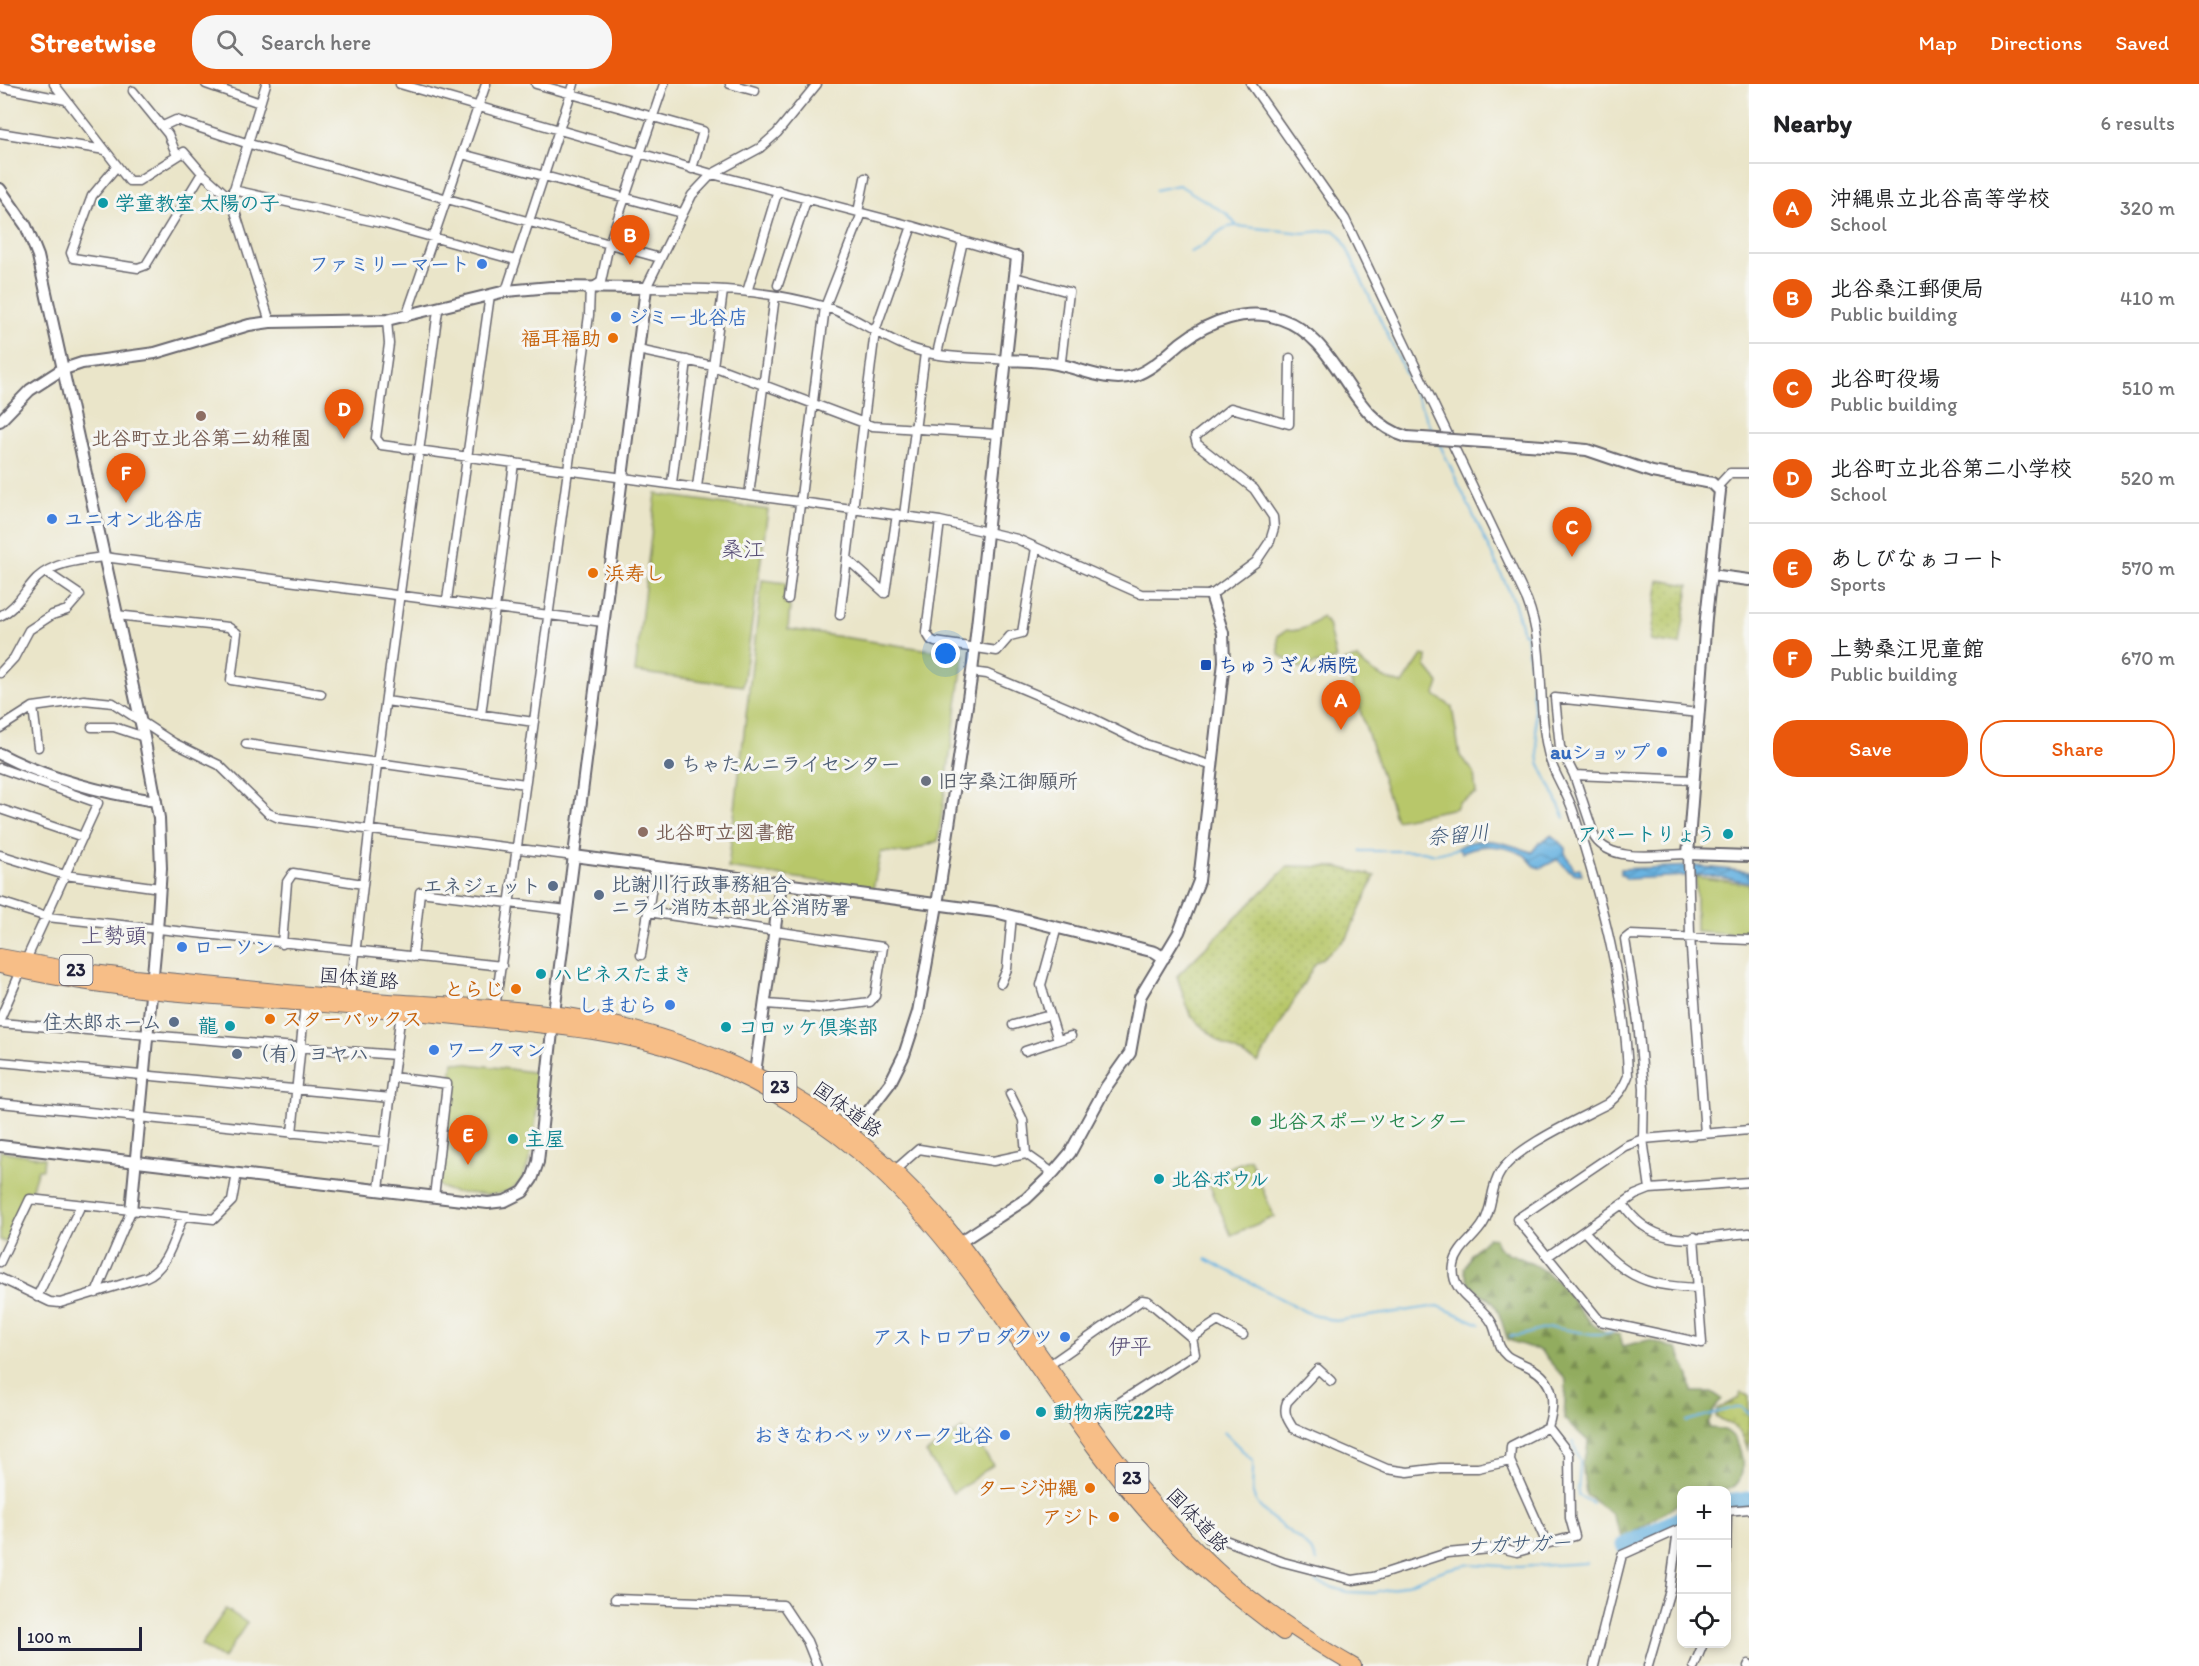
<!DOCTYPE html>
<meta charset="utf-8">
<style>
body{margin:0;font-family:Itim,"Klee One",sans-serif;background:#f6f6f6;color:#202124}
.controls{position:absolute;right:18px;bottom:18px;display:grid;overflow:hidden;border-radius:12px;box-shadow:0 3px 9px #0003}
.controls button{width:54px;height:54px;display:grid;place-items:center;padding:0;border:0;border-bottom:2px solid #e0e0e0;background:#fff;color:#202124;font:30px sans-serif}
.scale{position:absolute;left:18px;bottom:15px;width:124px;box-sizing:border-box;padding-left:6px;border:3px solid #22223b;border-top:0;font-size:16px;line-height:21px;white-space:nowrap;color:#22223b;-webkit-text-stroke:4px #f6f6f2;paint-order:stroke}
.you{position:absolute;left:946px;top:570px;width:21px;height:21px;margin:-15px;border:4px solid #fff;border-radius:50%;background:#1a73e8;box-shadow:0 0 0 9px #1a73e833}
.badge{display:grid;place-items:center;width:39px;height:39px;border-radius:50%;background:#ea580c;color:#fff;font-size:20px;font-weight:700}
.pin{position:absolute;translate:-50% -50px;filter:drop-shadow(0 2px 3px #0008)}
.pin::after{content:'';position:absolute;top:32px;width:21px;height:18px;background:inherit;clip-path:polygon(0 0,100% 0,50% 100%)}
.list{margin:0;padding:0;list-style:none}
h2{display:flex;justify-content:space-between;align-items:center;height:78px;margin:0;padding:0 24px;font-size:26px}
h2 small{font-size:20px;font-weight:400;color:#757577}
.list li{display:grid;grid-template-columns:39px 1fr auto;gap:18px;align-items:center;box-sizing:border-box;height:90px;padding:0 24px;border-top:2px solid #e0e0e0}
.list b{display:block;font-size:22px;white-space:nowrap}
.list p{margin:0;font-size:20px;white-space:nowrap;color:#757577}
.list em{font-size:20px;font-style:normal;color:#757577}
.actions{display:flex;gap:12px;padding:18px 24px}
.actions a{flex:1;padding:14px 0;border:2px solid #ea580c;border-radius:24px;text-align:center;font-size:21px;color:#ea580c}
.actions .main{background:#ea580c;color:#fff}
.icon{flex:none;width:33px;height:33px;fill:none;stroke:currentColor;stroke-width:2;stroke-linecap:round;stroke-linejoin:round}
.map{position:relative;flex:none;width:1749px;height:1582px;overflow:hidden}
header{display:flex;align-items:center;gap:36px;box-sizing:border-box;height:84px;padding:0 30px;background:#ea580c;color:#fff}
header strong{font-size:28px}
nav{display:flex;gap:33px;margin-inline-start:auto;font-size:21px}
.search{width:420px;height:54px;background:#f6f6f6;display:flex;align-items:center;gap:15px;box-sizing:border-box;padding:0 21px;border-radius:24px;color:#757577;font-size:22px}
main{display:flex}
aside{flex:1;background:#fff}
.map>svg:first-child{display:block}
</style>
<header>
<strong>Streetwise</strong>
<div class="search"><svg class="icon" aria-label="search" viewBox="0 0 24 24"><circle cx="10" cy="10" r="6"/><path d="M15 15l6 6"/></svg>Search here</div>
<nav><a>Map</a><a>Directions</a><a>Saved</a></nav>
</header>
<main>
<div class="map">
<svg width="1749" height="1582" viewBox="0 0 1749 1582">
<defs>
<pattern id="grass-dots" width="8" height="8" patternUnits="userSpaceOnUse" patternTransform="scale(1.5)"><rect width="8" height="8" fill="#b8c76a"/><path d="M2 2h.1M6 6h.1" fill="none" stroke="#9eab5d" stroke-width="1.8" stroke-linecap="round"/></pattern>
<pattern id="forest-firs" width="22" height="20" patternUnits="userSpaceOnUse" patternTransform="scale(1.5)"><rect width="22" height="20" fill="#92ac5e"/><path d="M5 1l3.5 6h-7zM16 11l3.5 6h-7z" fill="#778c4f"/></pattern>
<pattern id="wetland-marsh" width="20" height="14" patternUnits="userSpaceOnUse" patternTransform="scale(1.5)"><rect width="20" height="14" fill="#b8c76a"/><path d="M1 5h8M5 5V1M11 12h8M15 12V8" fill="none" stroke="#9eab5d"/></pattern>
<pattern id="water-waves" width="16" height="10" patternUnits="userSpaceOnUse" patternTransform="scale(1.5)"><rect width="16" height="10" fill="#69b3e1"/><path d="M0 5q4-4 8 0t8 0" fill="none" stroke="#5691b8"/></pattern>
</defs>
<rect width="100%" height="100%" fill="#f6f6f2"/>
<filter id="ink" filterUnits="userSpaceOnUse"><feTurbulence type="fractalNoise" baseFrequency=".0167" numOctaves="2"/><feDisplacementMap in="SourceGraphic" scale="12" xChannelSelector="R" yChannelSelector="G"/><feConvolveMatrix kernelMatrix="1 2 1 2 8 2 1 2 1" color-interpolation-filters="sRGB"/></filter>
<filter id="wash" filterUnits="userSpaceOnUse"><feTurbulence type="fractalNoise" baseFrequency=".008" numOctaves="4" result="noise"/><feDisplacementMap in="SourceGraphic" scale="24" xChannelSelector="R" yChannelSelector="G"/><feGaussianBlur stdDeviation="1.35" result="paint"/><feColorMatrix in="noise" values="0 0 0 0 0 0 0 0 0 0 0 0 0 0 0 0 0 1.4 0 .05"/><feComposite in="paint" operator="in"/></filter>
<g filter="url(#wash)">
<rect width="100%" height="100%" fill="#eae5c9"/>
<path fill="url(#grass-dots)" stroke="#6d7452" stroke-width="1.5" d="M1659 496 1689 501 1680 561 1650 557Z
M1288 782 1337 783 1375 792 1347 854 1315 880 1258 979 1221 959 1190 931 1177 892Z"/>
<path fill="url(#forest-firs)" stroke="#5a674c" stroke-width="1.5" d="M1488 1153 1495 1155C1499 1170 1507 1167 1518 1173 1530 1178 1545 1187 1554 1195 1577 1215 1585 1249 1620 1251L1623 1262 1649 1256 1677 1265 1689 1292 1692 1308H1712L1722 1315 1713 1327 1708 1340 1710 1344C1716 1345 1723 1344 1728 1348 1743 1358 1749 1394 1733 1403 1718 1409 1697 1406 1682 1406L1681 1418 1623 1455 1612 1430 1586 1411 1582 1378 1587 1368 1588 1357 1564 1335 1566 1296 1540 1267 1508 1256C1503 1245 1501 1230 1494 1220 1481 1204 1472 1213 1464 1185L1471 1170Z"/>
<path fill="url(#wetland-marsh)" stroke="#6d7452" stroke-width="1.5" d="M1741 1309 1749 1312V1368C1740 1340 1736 1345 1716 1332L1717 1326 1739 1314Z"/>
<path fill="#b8c76a" stroke="#6d7452" stroke-width="1.5" d="M656 410 768 426 743 602 635 588Z
M762 496 786 499 784 518 790 523 788 545 964 571 938 757 906 769 881 768 873 805 728 784Z
M1321 533 1328 540 1336 575 1300 584 1279 571 1278 552 1287 546C1298 549 1313 541 1321 533Z
M1422 571 1427 572 1426 583 1439 599 1435 611 1452 623 1460 672 1474 688 1476 710 1459 718 1456 724 1396 736 1344 577 1357 574C1368 587 1387 597 1403 600Z
M1696 793 1749 800V851L1696 847Z
M453 978 540 989C537 1016 536 1082 517 1101 507 1110 491 1112 478 1110 465 1109 448 1110 438 1101Z
M0 1067 44 1074 43 1085H38L29 1113 7 1159 0 1156Z
M1250 1075 1274 1133 1231 1151 1206 1093Z
M962 1345 972 1351 993 1381 953 1409 926 1369Z
M226 1525 247 1539 223 1575 201 1561Z"/>
<path fill="url(#water-waves)" stroke="#466a8e" stroke-width="1.5" d="M1552 751 1565 764V769L1574 785 1580 784 1582 790C1570 791 1565 783 1558 775L1541 784 1536 783C1531 780 1528 772 1522 770 1505 762 1478 758 1462 769L1457 764C1480 749 1508 760 1532 768L1539 759Z
M1695 782 1749 788V798L1707 791 1627 795 1621 790V785Z"/>
<g fill="none" stroke-linecap="round" stroke-linejoin="round">
<path stroke="#69b3e1" stroke-width="2" d="M1155 106 1179 101 1227 130 1237 142 1303 149 1334 146 1341 152 1435 352
M1190 168C1209 162 1219 140 1237 142
M1439 359 1514 517 1523 549H1526L1530 585
M1531 593 1539 678 1565 734
M1360 767H1423L1435 770 1461 764
M1206 1175 1306 1228 1335 1237 1438 1222 1480 1240
M1510 1252C1527 1253 1539 1244 1551 1244 1571 1244 1600 1257 1616 1245
M1687 1337 1736 1323H1742L1749 1330
M1224 1348 1253 1377C1254 1388 1251 1400 1253 1410 1260 1436 1307 1451 1317 1477
M1573 1357 1580 1377 1578 1411 1592 1419
M1315 1498 1347 1508 1373 1509 1393 1505 1447 1485 1471 1480 1518 1483 1586 1479"/>
<path stroke="#69b3e1" stroke-width="15" d="M1726 1418 1749 1415
M1623 1461 1682 1433"/>
</g>
</g>
<g filter="url(#ink)">
<g fill="none" stroke-linecap="round" stroke-linejoin="round">
<defs>
<path id="minor" d="M54 0 129 97H138L184 68 202 89 231 115
M206 0 260 19
M266 0 231 115 270 238
M400 0 712 90 912 142 1017 173
M536 0 703 47 692 85
M730 0 755 7
M817 0 777 49 760 64 712 90 692 111 646 204C704 204 765 205 822 222 852 230 879 252 908 263 938 275 975 273 1007 276
M1251 0 1345 135 1527 516C1547 567 1536 621 1549 672 1554 691 1567 708 1573 727 1601 814 1625 900 1628 992 1623 1005 1618 1012 1607 1020 1579 1035 1515 1063 1500 1089 1490 1104 1493 1125 1483 1140 1474 1155 1457 1164 1454 1181 1449 1211 1481 1218 1492 1239 1498 1250 1496 1263 1507 1272 1514 1277 1524 1280 1531 1284 1556 1297 1555 1320 1548 1343
M0 3 66 16
M133 7 168 50 177 72
M163 42 176 36 246 59 660 174
M0 49 105 66
M462 70 682 129
M117 82 92 112 71 169 73 174 138 184 146 181 202 89
M233 106 385 140 515 176
M858 128 865 94
M1015 193 1069 208 1061 277
M778 201 807 114
M506 207 574 0
M747 208 778 106
M406 233 486 0
M387 236 389 260 376 354 381 361 940 437 1017 455 1141 510 1211 511 1256 478 1270 457 1274 444 1273 433 1254 405 1197 360 1195 353 1231 324 1289 340 1290 274
M638 266 713 282 872 342 999 350
M937 270 963 157
M672 399 687 276
M1718 402 1730 389H1749
M697 403 723 207
M749 411 775 212
M904 431 925 269
M940 437 926 548 931 556 935 558 997 567 1010 552 1022 549 1036 464
M847 475 885 509
M885 509 897 430
M788 515 825 223 862 129
M447 516 490 211
M116 531 228 543 237 549 231 596 321 610
M840 531 875 247 912 142
M0 532C17 524 24 507 37 494 54 478 81 476 104 473L603 538
M972 588 987 590 1094 635 1145 660 1213 682
M0 589 14 574 29 546 52 531 67 526 80 511 46 488
M386 617 534 638
M33 623 38 663
M1699 629 1555 614 1560 663 1574 691 1595 754C1613 780 1660 770 1688 770L1690 852 1705 1049
M481 631 514 379
M92 643H114L144 653
M0 644 33 623 84 616 113 619 174 659 219 681 268 729 279 734 574 772
M246 660 525 700
M0 684 98 719 25 878
M1574 691 1694 696
M0 725 83 753
M0 771 65 791 160 804
M655 782 648 828 883 863 875 912 870 918 821 924 766 920
M0 818 47 833 502 882
M1057 843 1041 901 1058 956
M282 860 287 798 293 789 363 800
M641 871 648 828
M413 873 420 808 567 826
M1001 899 1007 885 1012 832
M350 914 377 680 438 226
M495 925 589 231 590 205 601 198 609 160 664 0
M0 935 21 887
M0 939 396 971
M1013 941 1050 931
M1025 967 1071 952
M0 978 391 1014
M393 993 447 1000 434 1113
M1010 1010 1023 1036 1026 1070 1053 1089
M0 1019 385 1058
M292 1049 305 920
M895 1086 919 1065 993 1077 1026 1070
M379 1105 401 928
M1650 1105 1643 1055 1644 1004 1638 938 1625 855 1630 851 1749 856
M1623 1120C1656 1169 1698 1153 1749 1149
M1584 1147C1623 1190 1639 1202 1698 1204
M1694 1153 1702 1259 1600 1237 1517 1135 1625 1062 1643 1055 1749 1046
M1548 1172 1635 1111 1650 1105 1749 1098
M0 1178 30 1115 214 1135 232 1117 237 1089
M0 1194 50 1218 60 1219 146 1193C168 1184 174 1153 183 1133
M96 1209 131 1127
M37 1213 81 1121
M1192 1254 1218 1237 1243 1251
M1048 1282 1142 1216 1148 1217 1192 1254 1195 1270 1089 1338
M1331 1297 1318 1285 1287 1318C1283 1328 1287 1335 1293 1344L1387 1385 1408 1388 1440 1384H1478L1510 1377
M1726 1427 1749 1425
M1209 1455 1225 1456 1283 1478 1353 1496 1373 1493 1447 1469 1501 1464 1517 1468 1575 1452 1570 1434 1569 1370 1548 1343 1511 1362 1510 1377 1547 1460
M1726 1479 1727 1427
M615 1515 783 1521 807 1557 817 1582
M1594 1582 1622 1471 1682 1444
M1648 1582 1670 1506 1678 1446
M1694 1582 1703 1560
M1748 1582 1749 1580"/>
<path id="tertiary" d="M0 105 26 142 38 172 144 653 159 734 161 784 157 847 131 1127
M1007 276C1024 277 1041 277 1057 280 1082 285 1108 299 1133 292 1152 286 1167 270 1182 258 1209 237 1247 223 1281 235 1342 256 1346 335 1407 353
M0 337 30 306 61 286 82 279 155 269 249 241 270 238 387 236 506 207 551 203 646 204 554 929 538 1078 532 1095 523 1108 505 1117 488 1119 0 1062
M1543 362 1587 366 1652 388 1712 399 1720 407 1706 534 1688 770 1749 772
M1711 491 1749 496
M0 670C48 695 103 709 156 717
M574 772 995 828 1155 868 1164 874
M755 989 781 800
M852 1049 890 999 904 971 918 928 937 821 972 588 1017 173
M954 1162 1026 1115 1053 1089 1070 1069 1106 1003 1130 969 1140 913 1179 848 1199 797 1224 578 1223 549 1211 511"/>
<path id="primary" d="M0 872 76 886 135 893C219 901 303 910 388 917 449 921 513 922 573 932 726 957 861 1033 957 1155 1046 1271 1120 1401 1231 1498 1269 1530 1311 1557 1354 1582
M0 882C98 906 198 912 298 919 357 923 416 929 475 935 547 942 620 947 688 971 757 995 824 1036 878 1086 989 1189 1057 1333 1160 1443 1197 1483 1240 1517 1283 1549"/>
</defs>
<use href="#minor" stroke="#68666d" stroke-width="11"/>
<use href="#tertiary" stroke="#68666d" stroke-width="14"/>
<use href="#primary" stroke="#68666d" stroke-width="16"/>
<use href="#minor" stroke="#fff" stroke-width="8"/>
<use href="#tertiary" stroke="#fff" stroke-width="10"/>
<use href="#primary" stroke="#f7be87" stroke-width="14"/>
<defs>
<path id="tertiary-bridge" d="M1407 353 1543 362"/>
</defs>
<use href="#tertiary-bridge" stroke="#68666d" stroke-width="14" stroke-linecap="butt"/>
<use href="#tertiary-bridge" stroke="#fff" stroke-width="10"/>
</g>
</g>
<g fill="#0f9aa8" stroke="#f6f6f2" stroke-width="2">
<circle cx="103" cy="119" r="6"/>
<circle cx="1728" cy="750" r="6"/>
<circle cx="541" cy="890" r="6"/>
<circle cx="230" cy="942" r="6"/>
<circle cx="726" cy="943" r="6"/>
<circle cx="513" cy="1055" r="6"/>
<circle cx="1159" cy="1095" r="6"/>
<circle cx="1041" cy="1328" r="6"/>
</g>
<g fill="#3f7fe0" stroke="#f6f6f2" stroke-width="2">
<circle cx="482" cy="180" r="6"/>
<circle cx="616" cy="233" r="6"/>
<circle cx="52" cy="435" r="6"/>
<circle cx="1662" cy="668" r="6"/>
<circle cx="182" cy="863" r="6"/>
<circle cx="670" cy="921" r="6"/>
<circle cx="434" cy="966" r="6"/>
<circle cx="1065" cy="1253" r="6"/>
<circle cx="1005" cy="1351" r="6"/>
</g>
<g fill="#e8710a" stroke="#f6f6f2" stroke-width="2">
<circle cx="613" cy="254" r="6"/>
<circle cx="593" cy="489" r="6"/>
<circle cx="516" cy="905" r="6"/>
<circle cx="270" cy="935" r="6"/>
<circle cx="1090" cy="1404" r="6"/>
<circle cx="1114" cy="1433" r="6"/>
</g>
<g fill="#8d6e63" stroke="#f6f6f2" stroke-width="2">
<circle cx="201" cy="332" r="6"/>
<circle cx="643" cy="748" r="6"/>
</g>
<rect fill="#1a4fb4" stroke="#f6f6f2" stroke-width="2" x="1200" y="575" width="12" height="12" rx="3"/>
<g fill="#5c6f8a" stroke="#f6f6f2" stroke-width="2">
<circle cx="669" cy="680" r="6"/>
<circle cx="553" cy="802" r="6"/>
<circle cx="599" cy="811" r="6"/>
<circle cx="174" cy="938" r="6"/>
<circle cx="237" cy="970" r="6"/>
</g>
<circle fill="#6b7280" stroke="#f6f6f2" stroke-width="2" cx="926" cy="697" r="6"/>
<circle fill="#2e9e5b" stroke="#f6f6f2" stroke-width="2" cx="1256" cy="1037" r="6"/>
<g text-anchor="middle" stroke-width="6" stroke-linejoin="round" paint-order="stroke">
<g fill="#f6f6f2" stroke="#626272" stroke-width="1.5">
<rect x="59.5" y="871" width="33" height="30" rx="4.5"/>
<rect x="763.5" y="988" width="33" height="30" rx="4.5"/>
<rect x="1115.5" y="1379" width="33" height="30" rx="4.5"/>
</g>
<g font-size="18" font-weight="bold" fill="#22223b">
<text x="76" y="892">23</text>
<text x="780" y="1009">23</text>
<text x="1132" y="1400">23</text>
</g>
<g font-size="20" font-weight="bold" fill="#0d838f" stroke="#f6f6f2" text-anchor="start">
<text x="115" y="126">学童教室 太陽の子</text>
<text x="1716" y="757" text-anchor="end">アパートりょう</text>
<text x="553" y="897">ハピネスたまき</text>
<text x="218" y="949" text-anchor="end">龍</text>
<text x="738" y="950">コロッケ倶楽部</text>
<text x="525" y="1062">主屋</text>
<text x="1171" y="1102">北谷ボウル</text>
<text x="1053" y="1335">動物病院22時</text>
</g>
<g font-size="20" font-weight="bold" fill="#366cbe" stroke="#f6f6f2" text-anchor="end">
<text x="470" y="187">ファミリーマート</text>
<text x="628" y="240" text-anchor="start">ジミー北谷店</text>
<text x="64" y="442" text-anchor="start">ユニオン北谷店</text>
<text x="1650" y="675">auショップ</text>
<text x="194" y="870" text-anchor="start">ローソン</text>
<text x="658" y="928">しまむら</text>
<text x="446" y="973" text-anchor="start">ワークマン</text>
<text x="1053" y="1260">アストロプロダクツ</text>
<text x="993" y="1358">おきなわベッツパーク北谷</text>
</g>
<g font-size="20" font-weight="bold" fill="#c56008" stroke="#f6f6f2" text-anchor="end">
<text x="601" y="261">福耳福助</text>
<text x="605" y="496" text-anchor="start">浜寿し</text>
<text x="504" y="912">とらじ</text>
<text x="282" y="942" text-anchor="start">スターバックス</text>
<text x="1078" y="1411">タージ沖縄</text>
<text x="1102" y="1440">アジト</text>
</g>
<g font-size="20" font-weight="bold" fill="#785e54" stroke="#f6f6f2">
<text x="201" y="361">北谷町立北谷第二幼稚園</text>
<text x="655" y="755" text-anchor="start">北谷町立図書館</text>
</g>
<g font-size="20" font-weight="bold" fill="#164399" stroke="#f6f6f2" text-anchor="start">
<text x="1218" y="588">ちゅうざん病院</text>
</g>
<g font-size="20" font-weight="bold" fill="#4e5e75" stroke="#f6f6f2" text-anchor="start">
<text x="681" y="687">ちゃたんニライセンター</text>
<text x="611" y="807">比謝川行政事務組合<tspan x="611" dy="23">ニライ消防本部北谷消防署</tspan></text>
<text x="541" y="809" text-anchor="end">エネジェット</text>
<text x="162" y="945" text-anchor="end">住太郎ホーム</text>
<text x="249" y="977">（有）ヨヤハ</text>
</g>
<g font-size="20" font-weight="bold" fill="#5b616d" stroke="#f6f6f2" text-anchor="start">
<text x="938" y="704">旧字桑江御願所</text>
</g>
<g font-size="20" fill="#22223b" stroke="#f6f6f2">
<text transform="translate(359 894) rotate(5)" y="7">国体道路</text>
<text transform="translate(848 1025) rotate(36)" y="7">国体道路</text>
<text transform="translate(1198 1436) rotate(46)" y="7">国体道路</text>
</g>
<g font-size="20" font-weight="bold" fill="#27864d" stroke="#f6f6f2" text-anchor="start">
<text x="1268" y="1044">北谷スポーツセンター</text>
</g>
<g font-size="21" font-style="italic" fill="#3b5575" stroke="#f6f6f2">
<text transform="translate(1458 751) rotate(-5)" y="7">奈留川</text>
<text transform="translate(1519 1460) rotate(-2)" y="7">ナガサガー</text>
</g>
<g font-size="22" fill="#564c74" stroke="#f6f6f2">
<text x="743" y="473">桑江</text>
<text x="114" y="859">上勢頭</text>
<text x="1130" y="1270">伊平</text>
</g>
</g>
</svg>
<div class="controls">
<button>+</button>
<button>−</button>
<button><svg class="icon" aria-label="locate" viewBox="0 0 24 24"><circle cx="12" cy="12" r="6"/><path d="M12 2v4M12 18v4M2 12h4M18 12h4"/></svg></button>
</div>
<div class="scale">100 m</div>
<div class="you"></div>
<div class="pin badge" style="left:1341px;top:646px">A</div>
<div class="pin badge" style="left:630px;top:181px">B</div>
<div class="pin badge" style="left:1572px;top:473px">C</div>
<div class="pin badge" style="left:344px;top:355px">D</div>
<div class="pin badge" style="left:468px;top:1081px">E</div>
<div class="pin badge" style="left:126px;top:419px">F</div>
</div>
<aside>
<h2>Nearby<small>6 results</small></h2>
<ul class="list">
<li><span class="badge">A</span><div><b>沖縄県立北谷高等学校</b><p>School</p></div><em>320 m</em></li>
<li><span class="badge">B</span><div><b>北谷桑江郵便局</b><p>Public building</p></div><em>410 m</em></li>
<li><span class="badge">C</span><div><b>北谷町役場</b><p>Public building</p></div><em>510 m</em></li>
<li><span class="badge">D</span><div><b>北谷町立北谷第二小学校</b><p>School</p></div><em>520 m</em></li>
<li><span class="badge">E</span><div><b>あしびなぁコート</b><p>Sports</p></div><em>570 m</em></li>
<li><span class="badge">F</span><div><b>上勢桑江児童館</b><p>Public building</p></div><em>670 m</em></li>
</ul>
<div class="actions"><a class="main">Save</a><a>Share</a></div>
</aside>
</main>
